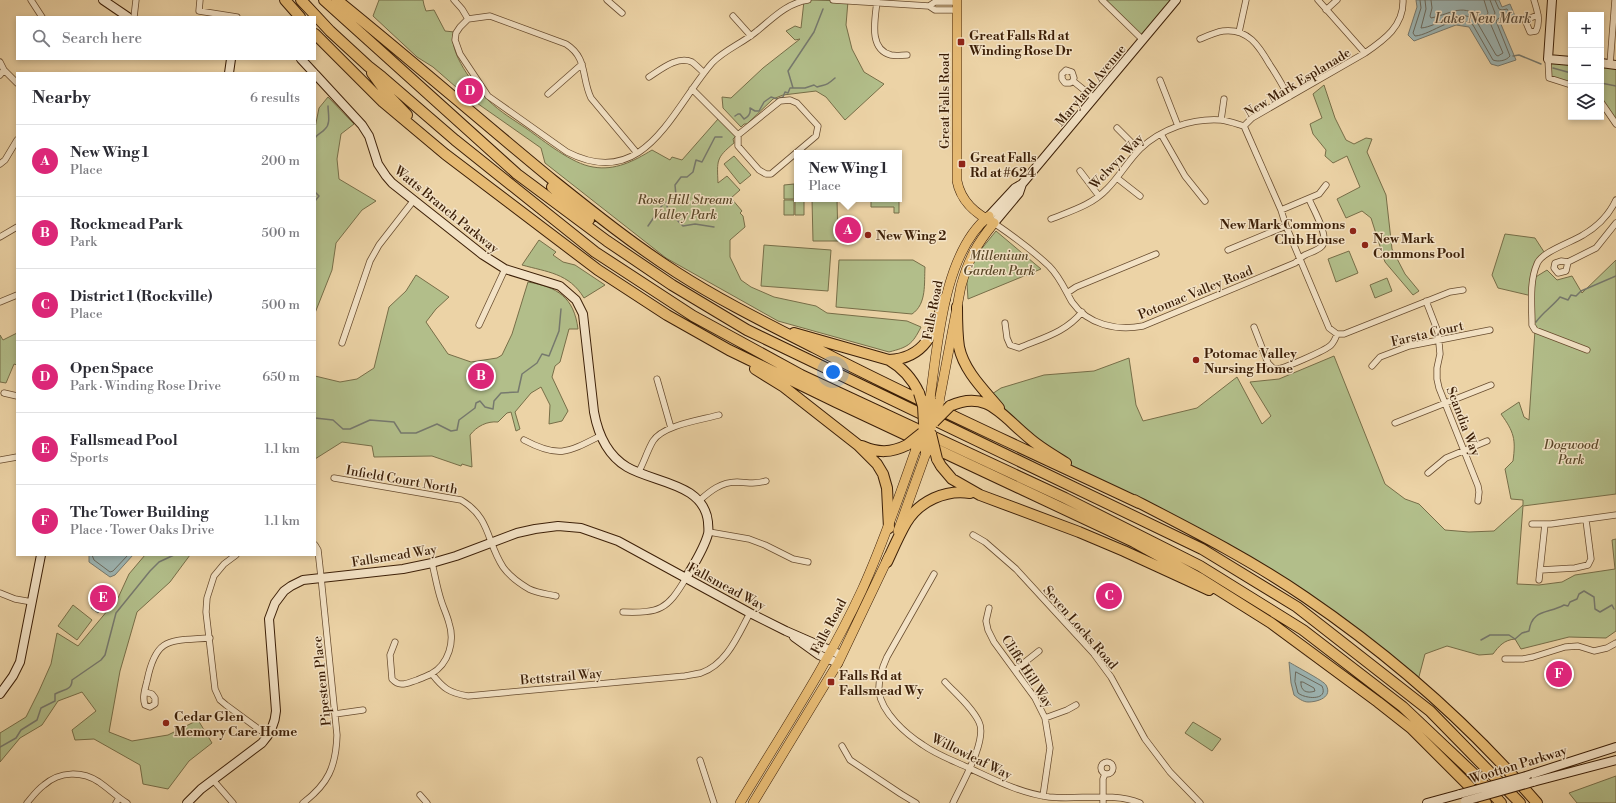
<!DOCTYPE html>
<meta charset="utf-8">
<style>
body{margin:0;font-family:"Libre Bodoni",serif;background:#f2f2f3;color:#2b2b33}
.controls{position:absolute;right:12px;top:12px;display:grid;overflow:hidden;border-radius:0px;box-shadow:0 2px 6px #0003}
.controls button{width:36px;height:36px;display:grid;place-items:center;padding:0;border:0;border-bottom:1px solid #e1e1e2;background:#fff;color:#2b2b33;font:20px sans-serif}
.you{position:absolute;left:833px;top:372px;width:14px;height:14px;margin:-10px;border:3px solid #fff;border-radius:50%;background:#1a73e8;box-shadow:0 0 0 6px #1a73e833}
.badge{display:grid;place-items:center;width:26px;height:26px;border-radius:50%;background:#db2777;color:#fff;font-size:13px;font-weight:700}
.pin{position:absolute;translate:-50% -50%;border:2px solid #fff;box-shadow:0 1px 4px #0006}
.popup{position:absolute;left:794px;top:150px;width:108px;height:52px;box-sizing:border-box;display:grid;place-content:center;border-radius:0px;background:#fff;filter:drop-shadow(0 1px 3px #0005);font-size:13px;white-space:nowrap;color:#7c7c81}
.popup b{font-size:15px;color:#2b2b33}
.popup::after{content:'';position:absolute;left:50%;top:100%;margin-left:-8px;border:8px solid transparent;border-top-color:#fff}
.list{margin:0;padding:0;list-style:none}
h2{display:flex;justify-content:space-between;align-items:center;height:52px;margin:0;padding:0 16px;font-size:17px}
h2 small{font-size:13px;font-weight:400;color:#7c7c81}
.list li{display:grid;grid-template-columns:26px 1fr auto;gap:12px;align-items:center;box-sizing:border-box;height:72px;padding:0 16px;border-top:1px solid #e1e1e2}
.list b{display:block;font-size:15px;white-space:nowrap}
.list p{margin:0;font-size:13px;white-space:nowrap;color:#7c7c81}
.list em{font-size:13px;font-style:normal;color:#7c7c81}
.icon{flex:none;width:22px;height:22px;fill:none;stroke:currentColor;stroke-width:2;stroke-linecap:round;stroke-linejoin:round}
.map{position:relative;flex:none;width:1616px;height:803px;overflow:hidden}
.search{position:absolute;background:#fff;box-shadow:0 2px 6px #0003;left:16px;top:16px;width:300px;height:44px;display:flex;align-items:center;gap:10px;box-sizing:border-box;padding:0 14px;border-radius:0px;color:#7c7c81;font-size:15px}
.panel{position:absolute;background:#fff;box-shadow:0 2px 6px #0003;left:16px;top:72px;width:300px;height:484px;border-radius:0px}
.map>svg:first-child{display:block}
</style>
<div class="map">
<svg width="1616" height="803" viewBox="0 0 1616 803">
<rect width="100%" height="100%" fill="#ecd3a6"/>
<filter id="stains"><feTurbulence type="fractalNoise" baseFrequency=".005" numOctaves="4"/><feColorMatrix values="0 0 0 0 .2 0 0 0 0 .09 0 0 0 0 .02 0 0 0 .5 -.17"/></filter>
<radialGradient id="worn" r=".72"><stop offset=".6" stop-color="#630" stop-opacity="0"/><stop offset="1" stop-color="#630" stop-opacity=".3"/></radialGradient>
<path fill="#b2be8a" stroke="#776e48" d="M379 0H423L424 5 426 11 434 10 445 31 454 32C447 51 475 87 488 100 500 112 514 120 527 129 544 141 572 164 593 167 615 171 634 161 652 150L670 160 672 157 682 160 718 119 736 136 733 139 734 143C716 158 717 160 718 183L727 176 740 190 731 198 742 211 740 213 743 216 745 227 730 240V257L741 280 751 287 774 297 816 306 827 313 907 321 921 327C912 345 908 347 889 352L778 321 666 258 545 163 541 148 464 94 433 67 417 57 373 16Z
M808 0 848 1 846 25 852 49 864 72 884 84 845 120 826 97 816 91 783 95 773 99 747 124H744L741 127 723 108 722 97 731 98 763 68 800 39 795 40 786 31 795 26 801 28 804 1Z
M1102 0H1176L1143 40Z
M1548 59 1571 61V85L1549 78Z
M1601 63 1616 65V124L1601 102Z
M1324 85 1335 118 1346 140 1354 144 1366 138 1372 139 1367 152 1386 195 1392 249 1405 274 1419 291 1413 295 1385 262 1371 218 1362 211 1346 218 1337 199 1360 187 1347 156 1333 163 1325 156 1326 150 1313 134 1310 124 1322 118 1313 94Z
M328 97 354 124 341 134 337 159 339 179 376 201 362 210 336 243 332 270 315 313V128L319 108Z
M734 156 751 175 740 184 724 164Z
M794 184V199H784V185Z
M899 190V213H894V207H871V201H876L877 199H899Z
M812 199H837L838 241H813Z
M784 200H794V215H784Z
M795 200H804V215H795Z
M996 231 1041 269 968 299 966 268Z
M1505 234 1535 238 1546 255 1537 262 1534 278 1547 270 1557 280 1572 276 1582 293 1616 260V494L1523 506 1517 584 1539 585 1562 582 1575 575 1615 569 1612 540 1616 539V631L1606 638 1569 637 1521 649 1515 639C1504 640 1499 646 1493 654L1479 655 1447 646 1425 654 1417 684 1305 597 1083 474 1028 438 989 396 1001 388 1044 375 1094 371 1129 358 1136 405 1143 421 1197 408 1237 377 1262 424 1271 416 1250 382 1279 379 1334 356 1385 484 1405 499 1419 504 1445 530 1469 532 1494 531 1523 505V500L1511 499 1505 469 1513 461C1516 439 1514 432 1501 414L1519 402 1524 417 1529 420 1535 330 1532 296 1498 288 1492 275Z
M539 240 556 252 553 255 563 262 575 265 605 285 584 298C569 273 547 272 522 265Z
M764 245 831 250 828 291 761 286Z
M1349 251 1358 273 1336 282 1328 259Z
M839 260H913L925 267C924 283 927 304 912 314L836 307Z
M416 275 449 297 436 309 426 322 448 354 471 362 497 358 502 355 512 334 528 282C557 287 574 297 578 329H569L560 362 555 366 552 377 568 411 562 421 549 424 550 405 541 387 531 393 515 412 520 429 516 431 511 412 507 413 498 422C487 421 477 426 470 435L472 467 462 464 461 466 432 456 374 457 372 446 342 442 315 459V376L340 382 357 379 374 368 389 307 406 291Z
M1387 278 1392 291 1375 298 1370 285Z
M17 333V365L14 364 6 383 0 382V335L3 340Z
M145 555H190L170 582 137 612 120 671 109 732 132 741 168 735 198 720 212 743 189 761 168 789 143 784 140 765 94 739 75 740 72 730 96 711 82 692 58 701 42 725 20 738 0 762V733L26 717 39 691 51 664 57 633 78 646 118 598 129 574Z
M73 605 92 620 77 640 58 626Z
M1193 722 1221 739 1212 751 1185 733Z
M1616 776V803H1577L1569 793Z"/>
<path fill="#9db5b3" stroke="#76796e" d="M1416 0H1499L1502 7 1510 4 1515 16 1500 22 1516 60 1498 66 1491 64 1469 27 1456 25 1414 41 1408 35 1417 7Z
M89 555H133L115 575 110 577 89 562Z
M99 584 104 587 106 592H99L109 599 98 613 91 608 98 598 95 595 99 590Z
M1289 662C1295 666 1324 681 1326 685 1333 697 1318 702 1308 702 1303 702 1298 698 1294 695L1291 683Z"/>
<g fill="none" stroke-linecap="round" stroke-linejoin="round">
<path stroke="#6c6a5d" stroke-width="1" d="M1420 0 1421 8 1413 33 1415 36C1432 35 1456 11 1473 25L1493 60C1498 62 1506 61 1510 56L1496 21C1499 16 1506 17 1509 12L1507 9 1502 10 1499 9 1495 0
M1425 0 1426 9 1421 28C1438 27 1460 5 1477 22L1496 55 1498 56 1503 53 1491 25 1492 19 1495 13 1490 0
M1431 0 1432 8 1430 16 1431 18C1454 13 1462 2 1484 20L1488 13 1484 0
M92 555 94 560 110 572 113 571 128 555
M1296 672 1322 686C1329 701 1305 699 1298 693L1295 682Z
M1301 682H1303L1314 688 1315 691C1307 694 1300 691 1301 682Z"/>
<path stroke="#76796e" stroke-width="1.5" d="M1513 56 1519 55 1541 64
M1553 68 1571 73
M1601 83 1616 86
M793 88 788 71 814 32 823 9
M735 116 738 114H740L744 119C748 117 751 113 750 108L755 111H759L764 102 771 97 777 99 783 97 785 92 788 93 790 88H805L814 85 817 87C826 84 826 86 835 78
M315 138C318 133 322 133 325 129 331 124 328 113 328 106
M315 192 319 196 315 201
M666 204 670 213 683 226 695 224 714 227
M648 226 663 204 674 199 676 196 675 185 681 177H687L693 172 696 160 702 162 715 137H722
M1536 322C1543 312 1553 306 1560 297L1568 300 1571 295 1576 296 1581 291 1616 276
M315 418 333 420 343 429H350L370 420 394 422 401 433H416L437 424 451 431 457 430 459 420 475 408 476 403 480 401 485 407 493 409 494 401 501 393 518 392 522 374 537 363 542 354 549 356 559 331 561 309
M1481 640 1490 635H1509L1515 639 1522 633 1529 631C1532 609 1548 614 1564 605L1568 606 1570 602 1577 599 1579 594 1584 591 1594 597 1595 609 1600 612 1612 605 1614 609
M0 747 16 738 21 730 37 720 41 708 55 701V694C63 689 72 691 72 680L101 660 105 655 116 613 150 571 159 562 174 555"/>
<defs>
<path id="street" d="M31 0 42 17
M200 0 199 11 237 17
M454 0 462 9 468 19
M607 0 622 13
M833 0 929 6 935 10H957
M877 0C876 16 867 49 891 55 896 56 902 55 907 55
M1102 0 1143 40
M1318 0 1365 53
M1534 0C1537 10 1541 21 1536 31L1530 32 1525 20 1538 15
M929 6 935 2H957
M1326 10 1337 0
M733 16 751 36
M134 17 136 0
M1239 32 1246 0
M1200 39C1207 36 1216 32 1223 31 1248 28 1259 46 1270 65 1277 75 1283 86 1289 97
M1548 59 1549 78 1571 85
M0 62 4 70 17 83
M1610 64 1615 0
M0 75 4 70
M649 77C660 70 678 55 692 62 696 65 701 70 704 73
M1160 80 1178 126
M1073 81 1074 78 1072 72 1066 70 1062 74V79L1065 83H1070L1073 81 1094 98
M692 89 738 135 780 101 790 100 797 103 818 126 816 136 771 174H766L759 170 738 146V135
M548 94 582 64
M1601 102 1616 124
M1221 120 1224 99
M1244 126 1281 210 1286 226 1329 328 1337 334H1344L1450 292 1463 290
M1244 126 1252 118 1365 53C1384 40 1404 26 1403 0
M1117 128 1139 150
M1161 134 1185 176 1205 201
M637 153 591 98C581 77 588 58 566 44L490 16 468 19 460 27 456 33 455 40 460 54 488 96 567 152C645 192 672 109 712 63 724 50 743 43 757 31 773 18 787 3 808 0
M0 164 5 160 17 140
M1080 171 1099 196
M1117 178 1140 196
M1281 210 1319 194 1326 185
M1051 219C1071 211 1092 205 1107 189 1119 177 1128 161 1140 149 1161 129 1192 118 1221 120 1229 121 1237 124 1244 126
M994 223C1013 236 1033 251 1049 266 1060 277 1065 290 1072 302 1088 325 1117 331 1143 326L1295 263C1298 261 1301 257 1305 255 1311 252 1317 251 1322 246 1330 237 1313 209 1309 199
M0 237 17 227
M1228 250 1286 226
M1568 262 1566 271 1558 273 1554 268 1555 263 1561 261 1568 262 1596 248 1616 223
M1067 293 1076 287 1156 254
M1426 301 1438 332 1440 354 1437 368V379L1439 388 1478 486 1479 492 1478 501
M0 302 17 295
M1005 323 1007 338 1010 345 1019 348C1042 338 1065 333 1082 312
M479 325 505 269
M1254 327 1268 363C1270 365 1272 368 1275 369 1282 370 1326 350 1331 345 1334 342 1336 337 1337 334
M342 343 370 261 379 245 414 200
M1587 350 1535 330 1532 325C1532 306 1529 282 1537 264 1541 252 1572 242 1583 235 1597 227 1609 215 1616 200
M1372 366 1380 357 1409 346 1490 330
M657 379 671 428
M4 393 17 396
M1395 423 1491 385
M524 440C558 458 567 453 600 436
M0 460 17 457
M638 473C644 463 647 451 653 441 663 425 701 420 719 415
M1428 473 1446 458 1487 441
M334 478 461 500C491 518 486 541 503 567 510 577 519 583 529 589 537 593 547 594 556 596
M699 501C710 491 721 482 737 482 748 483 755 484 766 481
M1532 524H1551L1616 515
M709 532 749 539 765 545 793 559 808 562
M973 535 985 542 1016 569 1094 654 1111 677 1145 739 1170 772 1200 803
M236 555 224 564 214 576 207 598 206 612 215 689 220 700 226 705 268 736
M1540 570 1575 568 1588 565 1591 559 1586 520
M934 574 887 657C882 668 878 679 879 692 882 713 906 734 923 745 937 755 954 761 969 768 995 780 1020 793 1049 797 1078 800 1113 792 1140 803
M1539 580 1545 524
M0 593 15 599 32 602
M989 608 986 621 988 630 994 642 1035 698 1045 718 1050 748 1043 796
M623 612C660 613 667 610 686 578
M395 642 390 655 392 679C400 688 407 683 417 680 422 678 427 676 431 674 449 664 455 641 449 623 447 615 443 607 441 600 437 588 435 575 432 563
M1505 659H1523L1533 657 1565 647 1578 646 1594 651 1607 648 1616 643
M1015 670 1039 651
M432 674C443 688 449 693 468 696L685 676C690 675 696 674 701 673 727 664 738 635 750 613
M945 682C956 694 972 707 979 722 988 740 961 785 953 803
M145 692 152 694 155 698V704L150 707 145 705C142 698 145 689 147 681 156 636 170 641 210 638
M335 714 363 710
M1045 718 1067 710 1076 705
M842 746 850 760 901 794 916 803
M700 760 714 803
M1101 768a6 6 0 1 1 12 0a6 6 0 1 1-12 0Z
M213 780 233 803
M420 795 427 803
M27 803C32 797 37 790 44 785 60 771 82 771 99 782 109 789 117 797 127 803
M116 803 119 798
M303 803C328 784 336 767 337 735L321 577 318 550 315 545
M1103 803V779L1105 774"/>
<path id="secondary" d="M103 0 128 17
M1552 0 1548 59 1571 61
M301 59 314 73
M1601 63 1616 65
M229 73 231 59
M315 74 362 125 369 136 378 164 386 176 392 183 483 255 505 269 560 286 576 300 583 314 594 412C598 434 607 455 627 467 654 483 704 483 708 522 708 526 709 530 708 534 704 549 694 564 686 578
M990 215 1015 188 1022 184
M994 223 1019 193 1022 184 1176 0
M794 637 819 655 838 663
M0 694 13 676 20 662 41 555
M1526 776 1616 747
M1533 782 1616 760
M187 803 201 789 262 743C271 733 275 724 276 711L269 619 275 603 284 591 291 586 303 580 403 569 432 563 456 556 517 533 535 529 558 526 581 528 618 541 750 613 786 631 841 655
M1427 803 1460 794"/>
<path id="primary" d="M957 0V181C961 202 976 214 994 223
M930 398C938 344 943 253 989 216
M939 402 961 286C969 258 976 245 994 223
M898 531 926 453
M740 803C782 733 828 664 862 590 883 544 899 497 916 449
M753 803 838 663 889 556"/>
<path id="highway" d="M285 0 300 17
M301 0 330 31 368 66 382 77 455 140 595 252 693 316 801 375 1065 498 1200 566 1303 630 1403 707 1476 776 1501 803
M324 0 517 174 607 241 672 285 747 330 1202 549 1297 607 1430 711 1520 803
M337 0C410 59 481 121 554 181 594 213 634 245 676 272 721 301 768 324 815 348 921 403 1031 452 1139 503
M315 34 383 102 445 154 598 270 667 315 729 350 836 402 1134 542 1201 579 1271 623 1378 702 1411 728 1486 803
M372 73 388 95 407 115
M552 187 589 220
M957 307C957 320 957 334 959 347 964 371 984 390 999 408
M794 333 889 360C928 358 935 328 945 298
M889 360C903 368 912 378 919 393
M755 369 784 387 858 445 877 464 883 474 887 488 889 528
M950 406C987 389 1002 416 1028 437 1039 447 1053 455 1066 463
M862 446C878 453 891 453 907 445
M937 459 941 466 952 479 980 495 1079 532 1124 551 1209 590
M1134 500C1192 530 1251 560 1305 597 1390 655 1470 725 1537 803
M887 562C893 549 899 535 906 523 919 501 946 489 970 493"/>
</defs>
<use href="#street" stroke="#684c2f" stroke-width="7"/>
<use href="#secondary" stroke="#3c1f07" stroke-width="10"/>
<use href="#primary" stroke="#3c1f07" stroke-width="10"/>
<use href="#highway" stroke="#3c1f07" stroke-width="12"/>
<use href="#street" stroke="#f3e2c5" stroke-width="5.5"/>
<use href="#secondary" stroke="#f3e2c5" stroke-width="8"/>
<use href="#primary" stroke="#e6ba73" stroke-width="9"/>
<use href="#highway" stroke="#e6ba73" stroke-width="10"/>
<defs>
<path id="secondary-bridge" d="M1460 794 1526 776
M1465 801 1533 782"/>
<path id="highway-bridge" d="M919 393 923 406 924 424
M930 418V398
M931 419 939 402
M934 422 950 406
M931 434 937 459
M925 435 926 453
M907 445 922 433
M916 449 931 427"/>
</defs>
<use href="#secondary-bridge" stroke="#3c1f07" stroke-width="10" stroke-linecap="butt"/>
<use href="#highway-bridge" stroke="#3c1f07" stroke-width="12" stroke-linecap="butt"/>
<use href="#secondary-bridge" stroke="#f3e2c5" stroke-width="8"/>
<use href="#highway-bridge" stroke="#e6ba73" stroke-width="10"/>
</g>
<g fill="#8f2418" stroke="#f3e2c5" stroke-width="1.5">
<rect x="957" y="38" width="8" height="8" rx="2"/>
<rect x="958" y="160" width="8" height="8" rx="2"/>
<circle cx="1353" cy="231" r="4"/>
<circle cx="868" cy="235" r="4"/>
<circle cx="1365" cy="245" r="4"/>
<circle cx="1196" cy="360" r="4"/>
<rect x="827" y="678" width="8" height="8" rx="2"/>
<circle cx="166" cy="723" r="4"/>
</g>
<g text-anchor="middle" stroke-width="3" stroke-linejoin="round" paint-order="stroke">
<g font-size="13" font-weight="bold" fill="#3c1f07" stroke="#f3e2c5" text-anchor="start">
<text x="969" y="40">Great Falls Rd at<tspan x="969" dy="15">Winding Rose Dr</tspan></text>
<text x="970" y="162">Great Falls<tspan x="970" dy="15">Rd at #624</tspan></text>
<text x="1345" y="229" text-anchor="end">New Mark Commons<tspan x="1345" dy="15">Club House</tspan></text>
<text x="876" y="240">New Wing 2</text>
<text x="1373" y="243">New Mark<tspan x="1373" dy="15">Commons Pool</tspan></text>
<text x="1204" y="358">Potomac Valley<tspan x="1204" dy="15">Nursing Home</tspan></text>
<text x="839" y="680">Falls Rd at<tspan x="839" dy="15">Fallsmead Wy</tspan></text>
<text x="174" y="721">Cedar Glen<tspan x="174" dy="15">Memory Care Home</tspan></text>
</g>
<g font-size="13" fill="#3c1f07" stroke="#f3e2c5">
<text transform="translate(1297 82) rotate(-31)" y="5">New Mark Esplanade</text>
<text transform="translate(1090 85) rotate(-50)" y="5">Maryland Avenue</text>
<text transform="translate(944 101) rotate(-90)" y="5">Great Falls Road</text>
<text transform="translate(1116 161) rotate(-46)" y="5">Welwyn Way</text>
<text transform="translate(447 209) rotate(39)" y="5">Watts Branch Parkway</text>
<text transform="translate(1195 292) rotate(-22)" y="5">Potomac Valley Road</text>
<text transform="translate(932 310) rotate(-79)" y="5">Falls Road</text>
<text transform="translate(1427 333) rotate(-13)" y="5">Farsta Court</text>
<text transform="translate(1464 421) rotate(69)" y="5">Scandia Way</text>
<text transform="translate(402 479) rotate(10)" y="5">Infield Court North</text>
<text transform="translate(394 555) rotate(-9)" y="5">Fallsmead Way</text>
<text transform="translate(727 586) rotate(28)" y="5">Fallsmead Way</text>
<text transform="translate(828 626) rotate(-62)" y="5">Falls Road</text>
<text transform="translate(1081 627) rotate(49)" y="5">Seven Locks Road</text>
<text transform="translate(1028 671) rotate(57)" y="5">Cliffe Hill Way</text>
<text transform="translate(561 676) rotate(-5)" y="5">Bettstrail Way</text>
<text transform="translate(321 681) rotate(-96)" y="5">Pipestem Place</text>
<text transform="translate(972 756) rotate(26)" y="5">Willowleaf Way</text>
<text transform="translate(1518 764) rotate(-17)" y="5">Wootton Parkway</text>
</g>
<g font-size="13" font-style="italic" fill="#5a4728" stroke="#f3e2c5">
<text x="685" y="204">Rose Hill Stream<tspan x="685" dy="15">Valley Park</tspan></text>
<text x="999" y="260">Millenium<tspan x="999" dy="15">Garden Park</tspan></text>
<text x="1571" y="449">Dogwood<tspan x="1571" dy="15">Park</tspan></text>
</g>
<g font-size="14" font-style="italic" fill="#594c3b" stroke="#f3e2c5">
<text x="1483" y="23">Lake New Mark</text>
</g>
</g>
<rect width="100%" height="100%" filter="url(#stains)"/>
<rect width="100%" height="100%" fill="url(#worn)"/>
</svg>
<div class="controls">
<button>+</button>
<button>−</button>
<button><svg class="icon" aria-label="layers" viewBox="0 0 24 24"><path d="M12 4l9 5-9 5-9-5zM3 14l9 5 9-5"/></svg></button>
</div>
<div class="you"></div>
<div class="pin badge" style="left:848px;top:230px">A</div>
<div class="popup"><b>New Wing 1</b>Place</div>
<div class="pin badge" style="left:481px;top:376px">B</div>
<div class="pin badge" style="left:1109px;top:596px">C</div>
<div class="pin badge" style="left:470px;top:91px">D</div>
<div class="pin badge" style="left:103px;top:598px">E</div>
<div class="pin badge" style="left:1559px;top:674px">F</div>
<div class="search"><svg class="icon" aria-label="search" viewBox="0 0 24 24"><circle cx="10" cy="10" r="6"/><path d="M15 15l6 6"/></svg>Search here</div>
<section class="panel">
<h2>Nearby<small>6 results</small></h2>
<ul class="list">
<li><span class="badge">A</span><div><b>New Wing 1</b><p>Place</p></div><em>200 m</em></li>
<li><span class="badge">B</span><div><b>Rockmead Park</b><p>Park</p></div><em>500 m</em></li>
<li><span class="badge">C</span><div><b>District 1 (Rockville)</b><p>Place</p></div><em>500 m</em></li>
<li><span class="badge">D</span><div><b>Open Space</b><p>Park · Winding Rose Drive</p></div><em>650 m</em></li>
<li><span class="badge">E</span><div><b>Fallsmead Pool</b><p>Sports</p></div><em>1.1 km</em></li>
<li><span class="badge">F</span><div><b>The Tower Building</b><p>Place · Tower Oaks Drive</p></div><em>1.1 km</em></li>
</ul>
</section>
</div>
